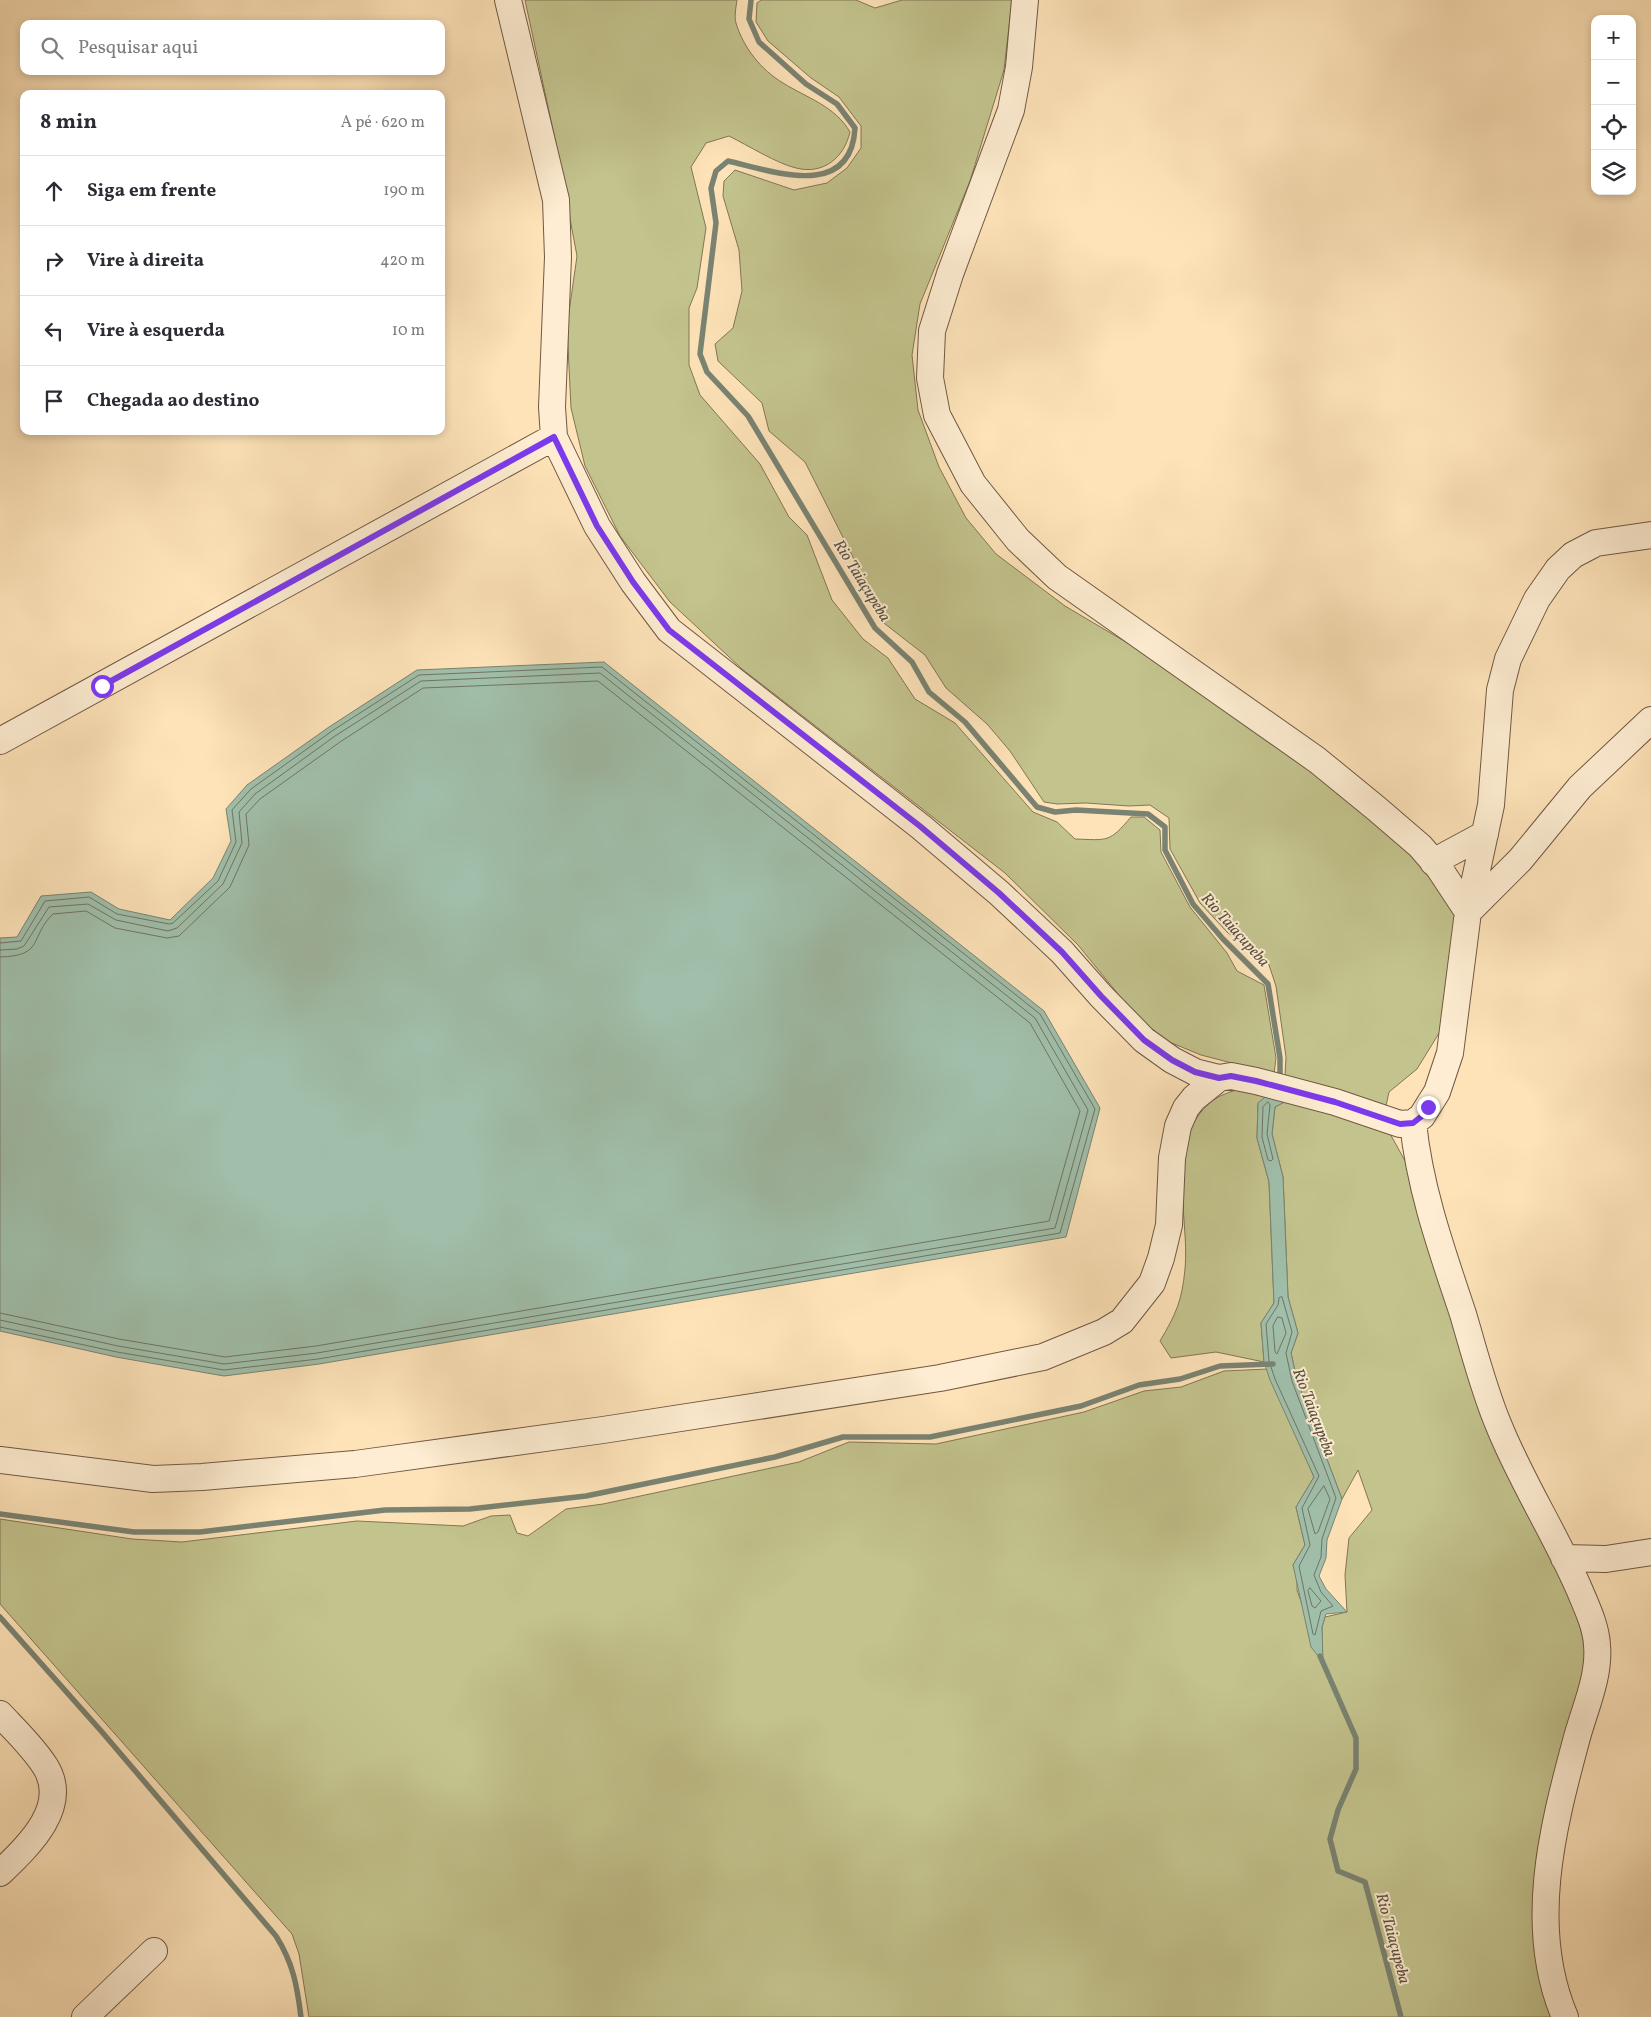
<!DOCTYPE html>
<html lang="pt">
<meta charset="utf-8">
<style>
body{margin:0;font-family:Vollkorn,serif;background:#f2f2f3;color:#2b2b33}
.controls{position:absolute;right:15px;top:15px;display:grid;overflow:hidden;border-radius:10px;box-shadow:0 2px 8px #0003}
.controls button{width:45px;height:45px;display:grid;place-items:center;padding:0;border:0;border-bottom:1px solid #e1e1e2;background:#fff;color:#2b2b33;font:25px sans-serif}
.stop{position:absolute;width:15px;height:15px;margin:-11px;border:4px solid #7c3aed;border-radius:50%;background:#fff}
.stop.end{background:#7c3aed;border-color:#fff;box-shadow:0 1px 5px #0008}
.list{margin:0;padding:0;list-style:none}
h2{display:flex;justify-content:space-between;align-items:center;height:65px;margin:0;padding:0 20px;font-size:21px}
h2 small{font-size:16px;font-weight:400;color:#7c7c81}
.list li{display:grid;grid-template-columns:32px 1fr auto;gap:15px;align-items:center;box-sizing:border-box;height:70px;padding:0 20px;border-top:1px solid #e1e1e2}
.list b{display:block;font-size:19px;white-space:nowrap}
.list em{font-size:16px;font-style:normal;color:#7c7c81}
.icon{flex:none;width:28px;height:28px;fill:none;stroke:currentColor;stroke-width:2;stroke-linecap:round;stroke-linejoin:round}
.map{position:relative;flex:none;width:1651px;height:2017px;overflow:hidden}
.search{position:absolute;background:#fff;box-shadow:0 2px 8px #0003;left:20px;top:20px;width:425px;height:55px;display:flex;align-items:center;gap:12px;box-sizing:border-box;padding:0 18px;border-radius:10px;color:#7c7c81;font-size:19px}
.panel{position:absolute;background:#fff;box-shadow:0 2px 8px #0003;left:20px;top:90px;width:425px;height:345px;border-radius:10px}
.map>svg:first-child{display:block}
</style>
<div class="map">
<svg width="1651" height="2017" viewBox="0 0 1651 2017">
<rect width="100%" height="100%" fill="#fee3b9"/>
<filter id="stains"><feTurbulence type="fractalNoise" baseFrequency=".004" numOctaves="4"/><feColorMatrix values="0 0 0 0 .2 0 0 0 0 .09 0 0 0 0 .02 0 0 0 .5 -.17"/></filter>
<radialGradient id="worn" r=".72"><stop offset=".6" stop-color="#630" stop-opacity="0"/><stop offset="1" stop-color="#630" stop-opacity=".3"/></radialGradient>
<path fill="#c3c38d" stroke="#827654" d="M525 0H737C736 7 734 17 736 23 743 47 761 70 783 83 807 98 835 106 850 132 844 158 823 175 796 168 778 164 747 145 729 136L706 143 691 167 706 228 697 288 689 308V365L700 395 760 464 789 517 807 535 832 600 863 639 888 658 915 699 955 723 1033 812 1057 822 1075 839C1108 840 1109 843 1131 817H1144L1160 830 1161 852 1190 907 1227 953 1237 971 1264 985 1276 1058 1274 1074 1201 1055 1167 1041 1136 1016 1078 945 1005 873 742 669 670 602 620 536 585 466 571 408 567 326 577 256 556 144Z
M761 0H856L875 8 902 0H1012L1004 70 970 181 920 304 912 355 918 410 939 467 966 518 996 554 1065 606 1195 683 1426 856 1452 897 1460 938 1441 1030 1417 1069 1389 1092 1386 1106 1285 1076 1286 1057 1276 986 1267 959 1228 933 1200 903 1170 849 1169 818 1150 805 1129 806 1086 803 1057 804 1044 802 1010 751 987 724 946 688 925 655 880 620 865 581 805 462 769 431 762 403 718 361 715 344 733 328 742 291 739 250 723 196 724 181 735 170 794 190 827 183 847 168 861 148V126L839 97 811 78 768 41 756 22 757 3Z
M1240 1088 1271 1092 1258 1104 1257 1138 1269 1182 1274 1303 1261 1323 1264 1362 1216 1352 1171 1358 1160 1341C1176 1314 1182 1301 1185 1269 1190 1215 1162 1137 1215 1099 1222 1094 1232 1092 1240 1088Z
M1296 1096 1383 1121 1409 1168 1589 1642 1585 1676 1537 1853 1535 1920 1558 2017H309L299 1954 292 1934 0 1604V1519L132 1539 182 1542 357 1521 463 1526 491 1516 510 1515 517 1533 528 1536 566 1509 603 1504 799 1462 849 1442 936 1444 1084 1412 1144 1391 1181 1387 1224 1371 1267 1369 1314 1477 1296 1507 1305 1545 1293 1565 1297 1577V1590L1322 1661V1627L1325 1617 1347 1612 1345 1575 1349 1538 1372 1510 1358 1470 1342 1499 1297 1380 1291 1353 1298 1333 1288 1297 1283 1177 1272 1134 1275 1107Z"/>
<path fill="#a0bfab" stroke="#7a8372" d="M604 662 1044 1011 1100 1108 1066 1237 319 1364 224 1376 116 1357 0 1331V938L17 937 41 896 91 892 119 909 170 920 213 878 231 841 226 809 247 785 329 727 417 670Z
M1271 1092 1296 1096 1275 1107 1272 1134 1283 1177 1288 1297 1298 1333 1291 1353 1297 1380 1342 1499 1327 1540 1326 1558 1319 1576 1326 1589 1347 1612 1326 1614 1322 1627 1323 1662 1311 1647 1293 1565 1305 1545 1296 1507 1314 1477 1270 1380 1264 1362 1261 1323 1274 1303 1269 1182 1257 1138 1258 1103Z"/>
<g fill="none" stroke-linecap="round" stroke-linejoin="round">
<path stroke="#707464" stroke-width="1" d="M0 943 21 941 45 901 89 897 117 914 169 924 173 923 218 881 236 842 232 810 251 789 332 731 419 675 602 667 1040 1014 1095 1109 1060 1233 318 1359 224 1370 117 1352 0 1327
M0 950 17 949 24 946 49 907 88 904 116 920 168 931 177 928 223 884 242 843 239 812 255 794 335 736 421 681 600 673 1035 1018 1088 1110 1055 1228 317 1353 224 1364 118 1346 0 1320
M0 957C45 956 29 937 53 914L86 911 115 928 167 938 179 936 230 887 249 845 246 814 260 799 340 742 423 688 598 681 1030 1023 1080 1111 1049 1221 316 1346 225 1357 119 1339 0 1313
M1268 1102 1270 1105 1267 1134 1273 1159 1271 1161 1268 1160 1262 1137 1263 1107Z
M1282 1297 1292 1332 1286 1353 1292 1381 1336 1498 1322 1539 1321 1557 1314 1575 1321 1592 1333 1606 1321 1611 1315 1635 1313 1634 1299 1566 1310 1545 1302 1508 1319 1476 1275 1379 1269 1361 1266 1324 1278 1305 1279 1298Z
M1278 1317 1282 1318 1286 1333 1277 1354 1275 1352 1273 1326Z
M1324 1486 1330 1499 1318 1532 1315 1534 1308 1509Z
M1310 1588 1321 1601 1315 1608 1312 1606 1308 1591Z"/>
<path stroke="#7a8372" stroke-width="5.5" d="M751 0 749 19 759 42 806 84 837 104 855 128C851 201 772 171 728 161L716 171 711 188 716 223 700 354 707 372 748 416 875 628 912 662 929 692 965 722 1037 807 1055 812 1076 810 1148 814 1165 827V850L1193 904 1223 939 1268 984 1280 1058V1079
M0 1514 134 1532H200L385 1510 470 1509 586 1496 775 1457 843 1437H930L1081 1406 1139 1385 1180 1379 1220 1366 1273 1364
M0 1617 102 1732 276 1936C293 1963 297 1985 301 2017
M1320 1656 1356 1738V1769L1338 1810 1330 1839 1338 1871 1365 1882 1401 2017"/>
<defs>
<path id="minor" d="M1025 0 1019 67 1011 110 950 274 932 331 930 378 937 415 973 484 1018 540 1057 577 1317 760 1377 809 1420 846 1439 868 1468 912 1520 860 1580 787 1651 720
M554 437 597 526 633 582 669 630 921 827 999 893 1062 952 1101 996 1144 1040 1172 1060 1195 1072 1219 1078
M0 741 554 437 552 407 558 257 556 200 508 0
M1433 862 1485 834
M1413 1123C1420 1190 1442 1251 1463 1314 1474 1351 1484 1391 1499 1426 1522 1483 1556 1535 1580 1591 1587 1608 1596 1626 1597 1645 1600 1677 1584 1710 1576 1741 1552 1830 1527 1928 1565 2017
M0 1460 153 1479 202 1477 355 1464 603 1430 940 1378 1043 1357 1104 1332 1122 1321 1152 1283 1161 1258 1169 1225 1172 1158 1178 1126 1186 1108 1194 1098 1219 1078 1231 1076 1256 1081 1335 1102 1400 1124 1413 1123 1422 1116 1437 1092 1450 1053 1468 912 1491 805 1500 690 1508 659 1537 599 1558 569 1573 555 1596 543 1651 535
M1564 1558 1606 1559 1651 1552
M0 1714C15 1730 33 1747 45 1766 71 1807 27 1847 0 1873
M85 2017 154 1951"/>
</defs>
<use href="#minor" stroke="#705843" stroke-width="28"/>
<use href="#minor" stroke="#feedd2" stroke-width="26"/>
</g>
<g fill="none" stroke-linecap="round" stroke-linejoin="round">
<path stroke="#7c3aed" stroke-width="6" d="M102 686 554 437 597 526 633 582 669 630 921 827 999 893 1062 952 1101 996 1144 1040 1172 1060 1195 1072 1219 1078 1231 1076 1256 1081 1335 1102 1400 1124 1413 1123 1422 1116 1428 1107"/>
</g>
<g text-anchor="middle" stroke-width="4" stroke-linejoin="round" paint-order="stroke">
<g font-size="16" font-style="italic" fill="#584f40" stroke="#feedd2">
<text transform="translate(863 580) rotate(58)" y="6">Rio Taiaçupeba</text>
<text transform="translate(1236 929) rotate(48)" y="6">Rio Taiaçupeba</text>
<text transform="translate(1315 1412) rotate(69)" y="6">Rio Taiaçupeba</text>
<text transform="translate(1394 1938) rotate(75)" y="6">Rio Taiaçupeba</text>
</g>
</g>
<rect width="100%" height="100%" filter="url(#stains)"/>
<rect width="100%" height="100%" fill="url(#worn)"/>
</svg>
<div class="controls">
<button>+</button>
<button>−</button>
<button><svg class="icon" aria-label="locate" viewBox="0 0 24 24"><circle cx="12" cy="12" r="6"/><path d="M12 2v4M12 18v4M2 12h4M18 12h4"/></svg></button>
<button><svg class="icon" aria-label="layers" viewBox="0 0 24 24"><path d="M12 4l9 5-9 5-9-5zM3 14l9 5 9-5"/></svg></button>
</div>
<div class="stop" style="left:102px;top:686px"></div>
<div class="stop end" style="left:1428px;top:1107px"></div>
<div class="search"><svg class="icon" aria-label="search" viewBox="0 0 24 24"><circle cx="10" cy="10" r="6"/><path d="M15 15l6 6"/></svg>Pesquisar aqui</div>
<section class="panel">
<h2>8 min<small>A pé · 620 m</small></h2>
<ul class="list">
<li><svg class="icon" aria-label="ahead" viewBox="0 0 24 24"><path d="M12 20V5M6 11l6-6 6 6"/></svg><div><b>Siga em frente</b></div><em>190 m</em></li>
<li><svg class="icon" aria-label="right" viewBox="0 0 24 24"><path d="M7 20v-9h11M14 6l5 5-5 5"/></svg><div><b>Vire à direita</b></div><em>420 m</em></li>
<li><svg class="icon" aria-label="left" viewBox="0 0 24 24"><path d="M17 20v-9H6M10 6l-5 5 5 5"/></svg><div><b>Vire à esquerda</b></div><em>10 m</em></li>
<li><svg class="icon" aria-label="arrive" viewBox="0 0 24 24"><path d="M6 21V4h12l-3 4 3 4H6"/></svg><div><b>Chegada ao destino</b></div></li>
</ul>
</section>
</div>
